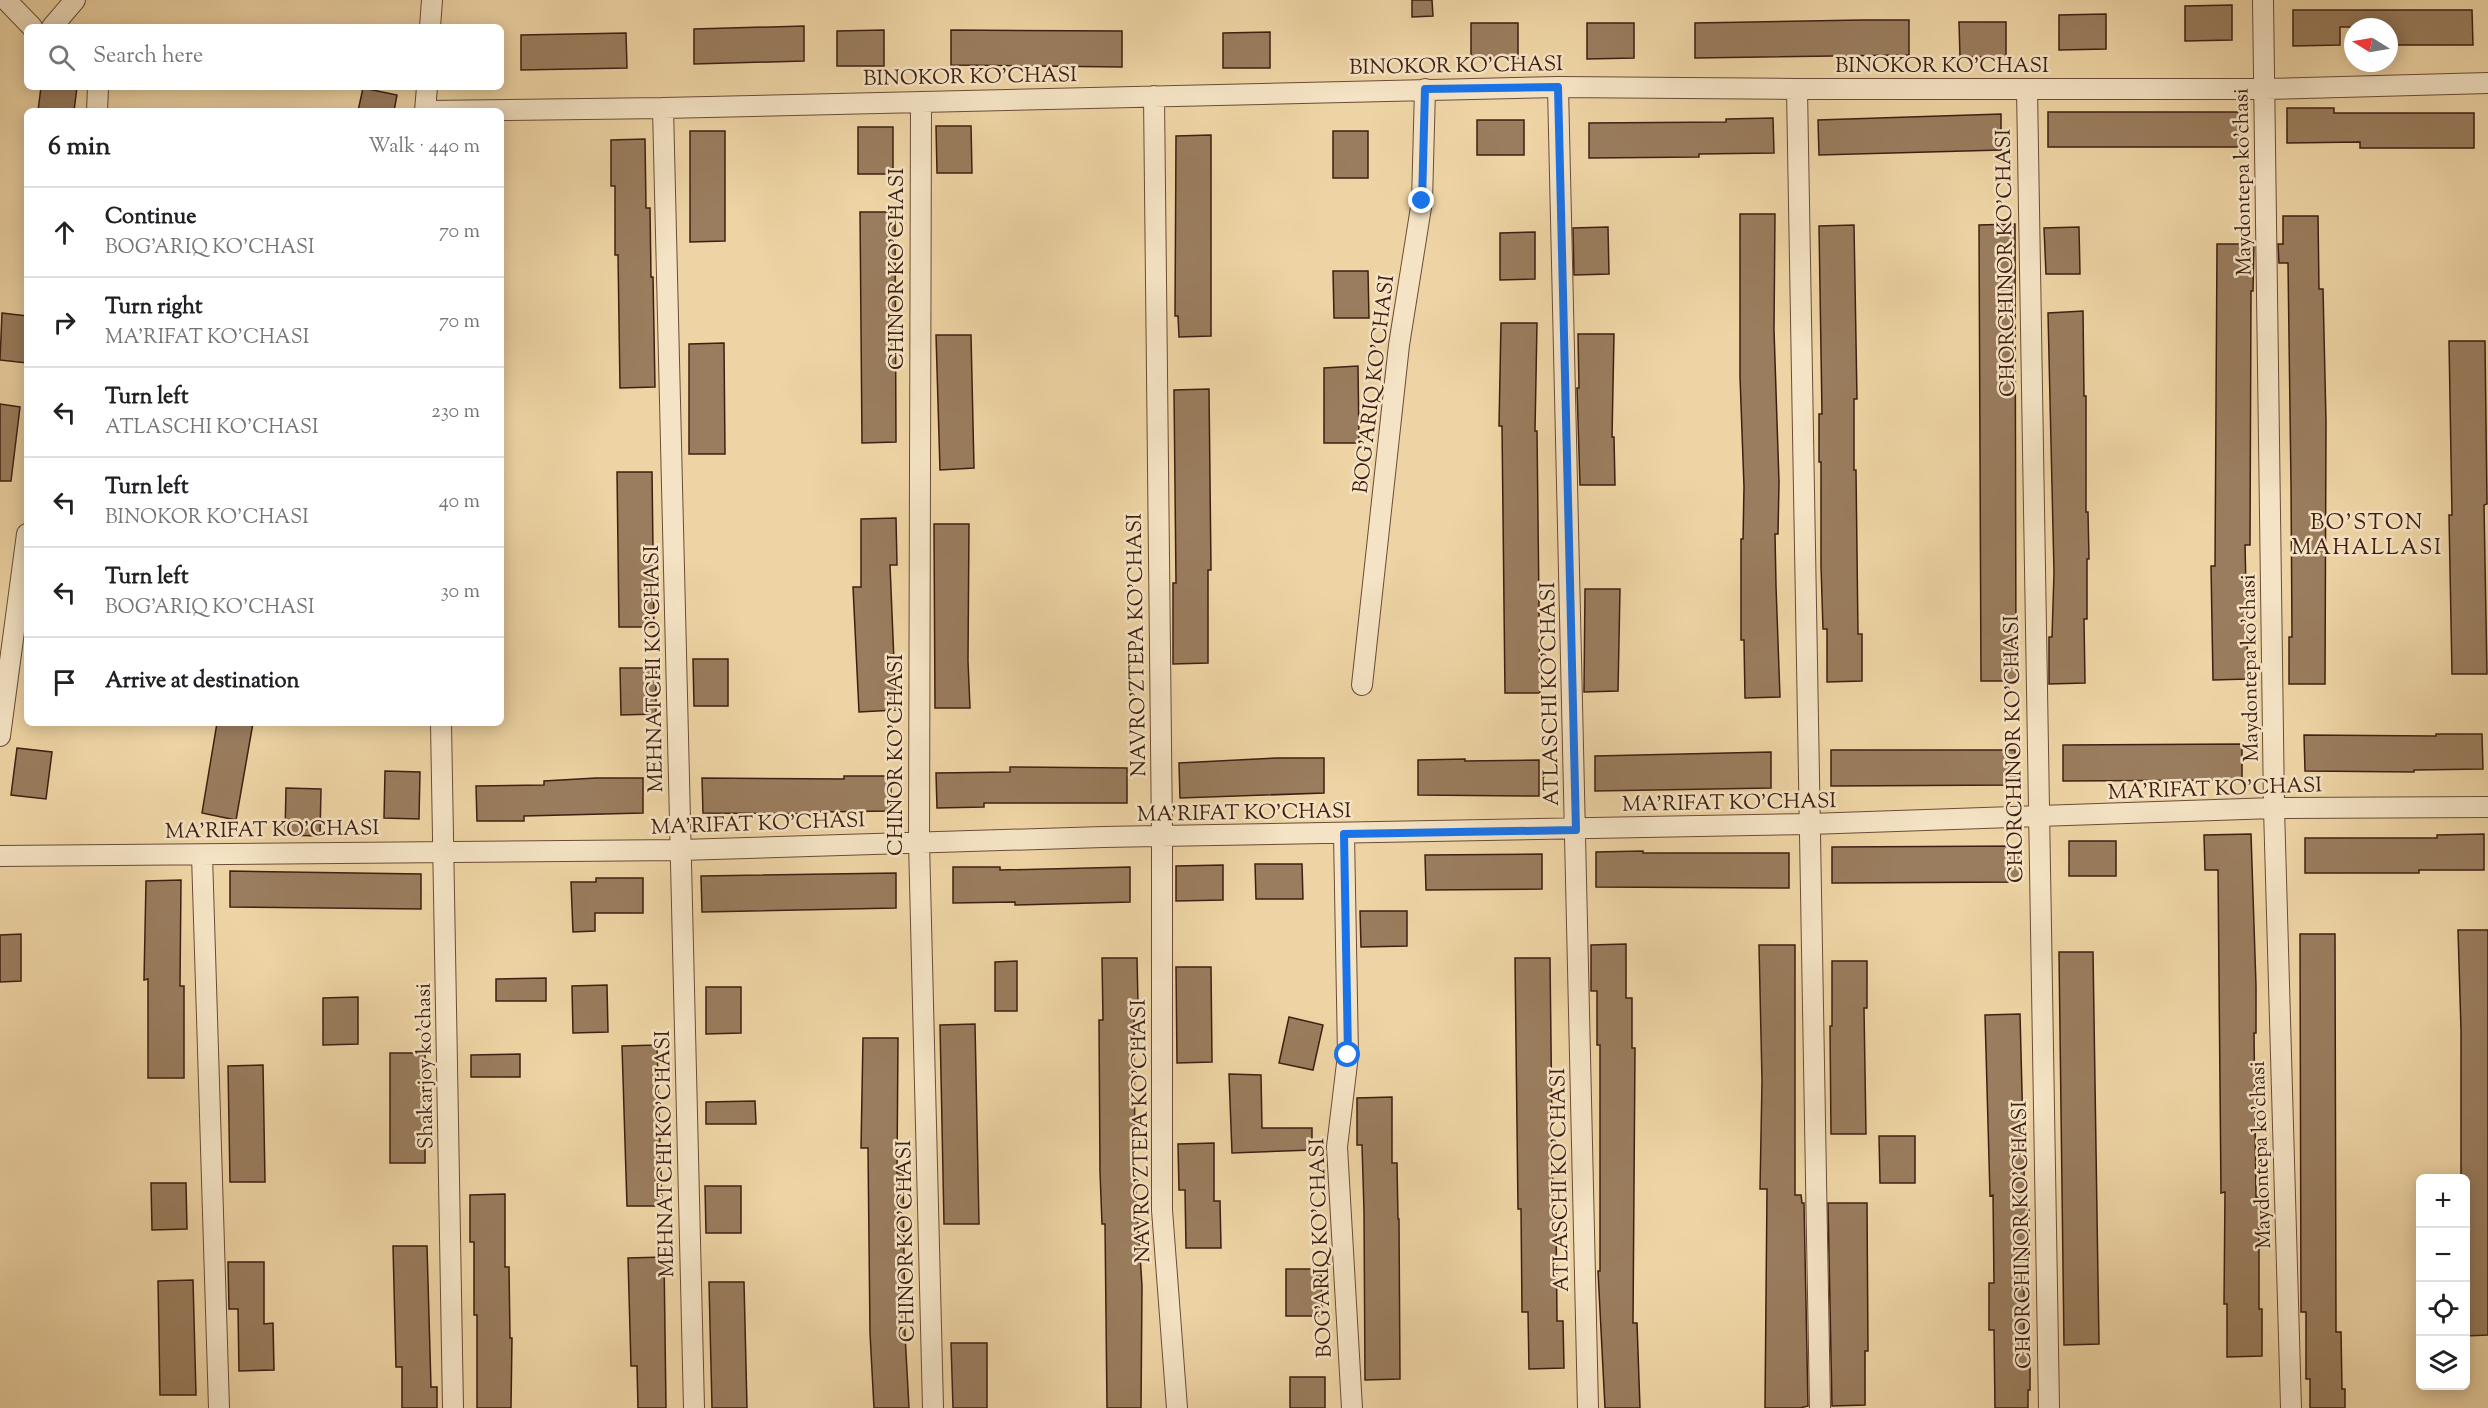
<!DOCTYPE html>
<meta charset="utf-8">
<style>
body{margin:0;font-family:"Sorts Mill Goudy",serif;background:#f2f2f2;color:#202124}
.controls{position:absolute;right:18px;bottom:18px;display:grid;overflow:hidden;border-radius:9px;box-shadow:0 3px 15px #0003}
.controls button{width:54px;height:54px;display:grid;place-items:center;padding:0;border:0;border-bottom:2px solid #e0e0e0;background:#fff;color:#202124;font:30px sans-serif}
.compass{position:absolute;left:2344px;top:18px;width:54px;height:54px;border-radius:50%;background:#fff;box-shadow:0 3px 15px #0003;rotate:281deg}
.stop{position:absolute;width:18px;height:18px;margin:-14px;border:4px solid #1a73e8;border-radius:50%;background:#fff}
.stop.end{background:#1a73e8;border-color:#fff;box-shadow:0 2px 6px #0008}
.list{margin:0;padding:0;list-style:none}
h2{display:flex;justify-content:space-between;align-items:center;height:78px;margin:0;padding:0 24px;font-size:26px}
h2 small{font-size:20px;font-weight:400;color:#757577}
.list li{display:grid;grid-template-columns:39px 1fr auto;gap:18px;align-items:center;box-sizing:border-box;height:90px;padding:0 24px;border-top:2px solid #e0e0e0}
.list b{display:block;font-size:22px;white-space:nowrap}
.list p{margin:0;font-size:20px;white-space:nowrap;color:#757577}
.list em{font-size:20px;font-style:normal;color:#757577}
.icon{flex:none;width:33px;height:33px;fill:none;stroke:currentColor;stroke-width:2;stroke-linecap:round;stroke-linejoin:round}
.map{position:relative;flex:none;width:2488px;height:1408px;overflow:hidden}
.search{position:absolute;background:#fff;box-shadow:0 3px 15px #0003;left:24px;top:24px;width:480px;height:66px;display:flex;align-items:center;gap:15px;box-sizing:border-box;padding:0 21px;border-radius:9px;color:#757577;font-size:22px}
.panel{position:absolute;background:#fff;box-shadow:0 3px 15px #0003;left:24px;top:108px;width:480px;height:618px;border-radius:9px}
.map>svg:first-child{display:block}
</style>
<div class="map">
<svg width="2488" height="1408" viewBox="0 0 2488 1408">
<rect width="100%" height="100%" fill="#eed4a4"/>
<filter id="stains"><feTurbulence type="fractalNoise" baseFrequency=".00333" numOctaves="4"/><feColorMatrix values="0 0 0 0 .2 0 0 0 0 .09 0 0 0 0 .02 0 0 0 .5 -.17"/></filter>
<radialGradient id="worn" r=".72"><stop offset=".6" stop-color="#630" stop-opacity="0"/><stop offset="1" stop-color="#630" stop-opacity=".3"/></radialGradient>
<path fill="#9a7d5e" stroke="#3f1f13" stroke-width="1.5" d="M1412 0H1432L1433 16 1412 17Z
M2232 5V40L2185 41V6Z
M2293 10H2472L2473 45H2389V27H2340V45L2293 46Z
M2106 14V49L2059 50V15Z
M1862 20H1909V55L1695 58V23Z
M1959 22H2006V57H1960Z
M1471 23H1518V58H1471Z
M1587 23H1634V58L1587 59Z
M804 26V61L694 64V29Z
M884 30V66H837V31Z
M951 30 1122 31V67L951 65Z
M1270 32V68H1223V33Z
M626 33 627 68 521 70V35Z
M41 87H77L74 111H38Z
M363 88 397 95 394 111H358Z
M2287 108H2334V113H2474V148H2360V142L2287 143Z
M2048 112H2242V147H2048Z
M2001 114V150L1819 155 1818 120Z
M1773 118 1774 153 1699 154V157L1589 158V123L1726 122V119Z
M1477 120H1524V155H1477Z
M936 126H971L972 173H937Z
M858 127H893V174H858Z
M690 131H725V241L690 242Z
M1333 131H1368V178H1333Z
M1211 135V336L1179 337 1178 316H1175L1176 136Z
M645 139 646 208H650L651 277H653L655 387 620 388 618 255H615V186H611V140Z
M860 212H895L896 442 862 443Z
M1740 214H1775L1774 330 1779 482 1778 534H1775L1776 586 1780 697 1745 698 1744 640H1741V539H1743L1744 487 1740 377Z
M2283 216H2318L2319 289H2323L2326 422 2325 684H2289V637H2292L2291 484 2288 263H2279L2278 244H2283Z
M2015 224 2016 681H1981L1979 225Z
M1854 225 1857 399H1854V470H1856L1858 634H1862V681L1827 682V629H1823L1821 566V462H1819V414H1822L1819 226Z
M1608 227 1609 274 1574 275 1573 228Z
M2079 227 2080 274H2046L2044 228Z
M1535 232V279L1500 280V233Z
M2217 244H2254L2253 291H2251L2250 545H2245L2248 679 2213 680 2211 566H2215Z
M1333 271H1368L1369 318H1334Z
M2083 311 2084 396H2086V512H2088L2089 559H2087V619H2084L2085 683 2049 684V637H2052L2054 573 2048 313Z
M2 313 27 316V363L0 360Z
M1501 323H1537L1535 431H1537L1540 693H1505L1502 426H1499Z
M1578 334H1614L1612 437H1614L1615 485H1580L1577 388H1579Z
M936 335H971L974 468 940 470Z
M2449 341H2485L2487 504 2484 505 2487 674H2452L2449 515H2452Z
M724 343 725 454H689V344Z
M1358 366 1359 443H1324V368Z
M1209 389 1211 570H1208V663L1173 664V583H1176L1174 390Z
M0 404 20 407 11 481H0Z
M617 472H652L654 627H619Z
M896 518 897 565H890L896 710 859 712 853 587H861V519Z
M934 524H969L968 661 970 708H935Z
M1585 589H1620L1618 691 1584 692Z
M693 659H728V706H694Z
M620 668H656V714L621 715Z
M217 723H253L236 820 202 813Z
M2436 734H2482L2483 769 2414 770V772L2305 771 2304 735 2436 736Z
M2242 744V780L2063 781V745Z
M17 748 52 752 46 799 11 795Z
M1831 750H2015V785L1831 786Z
M1771 752V788L1595 791V756Z
M1277 758H1324V793L1180 798 1179 763Z
M1465 759V761L1539 760V796L1418 795V760Z
M1010 767 1127 768V803H984V807L937 808 936 773 1010 772Z
M385 771 420 772 419 819 384 818Z
M844 776H891V811L816 812V814L703 813 702 778 844 779Z
M596 778H643V813L524 816V821H477L476 786 544 785V781Z
M286 788 321 789 320 836 285 835Z
M2251 834 2256 986V1033H2254L2256 1197H2259V1309H2262V1356L2227 1357V1304H2224L2225 1192 2221 1193 2218 870H2205L2204 835Z
M2484 834V870H2419V873H2305V838H2437V835Z
M2069 841H2116V876H2069Z
M2020 846V882L1832 883V847Z
M1643 851V853H1789V888L1596 887V852Z
M1542 854V889L1426 890 1425 855Z
M1255 864H1302L1303 899H1256Z
M1223 865V900L1176 901V866Z
M953 867H1000V870L1130 867V902L1015 905V902L953 903Z
M230 871 421 874V909L230 907Z
M896 873V908L702 912 701 876Z
M596 878H643V913H595V931L573 932 571 882H596Z
M181 880 180 986H184V1078H148V979L144 980 146 881Z
M1360 911H1407V946L1361 947Z
M2458 930H2488V1335L2466 1336V1179H2461V1030Z
M21 934V981L0 982V935Z
M2300 934H2335L2336 1332H2341L2342 1389H2345V1408H2310V1379H2306V1312H2301Z
M1626 944V998H1632V1048H1635L1633 1323H1637L1640 1408H1605L1598 1271H1600V1045H1597V991H1591V945Z
M1759 945H1795V1195H1801L1802 1203H1804L1808 1406 1800 1408H1765L1767 1189H1760L1762 1081Z
M2059 952H2093L2099 1344 2064 1345Z
M1102 958H1137L1138 1004H1134L1135 1176 1142 1286 1141 1408H1107L1105 1224H1102L1100 1172 1099 1020H1103Z
M1515 958H1550L1553 1213H1556L1557 1321H1563L1564 1368 1529 1369 1528 1312H1522L1521 1209H1518Z
M1017 961V1011H995V962Z
M1832 961H1867V1008H1864L1866 1134H1831L1830 1026H1832Z
M1176 967H1211L1212 1062 1177 1063Z
M546 978V1001H496V979Z
M607 985 608 1032 573 1033 572 986Z
M706 987H741V1033L706 1034Z
M358 997V1044L323 1045V998Z
M2020 1014 2025 1208H2029V1255H2024V1343H2030V1390H2028V1408H1995L1994 1330H1989V1283H1994L1993 1195 1990 1196 1985 1015Z
M1289 1017 1323 1025 1313 1070 1279 1063Z
M975 1024 979 1224H944L940 1025Z
M863 1038H898L897 1173H903L905 1334 909 1408H874L870 1333 868 1148H861Z
M657 1045 662 1206H627L622 1046Z
M390 1053H425V1163H390Z
M520 1054V1077H471V1055Z
M263 1065 265 1182H230L228 1066Z
M1229 1074 1261 1075 1262 1128H1312V1150L1232 1153Z
M1392 1097V1163H1397L1398 1219H1399L1400 1379 1365 1380 1364 1211 1362 1145H1357V1098Z
M755 1101 756 1124H706V1102Z
M1879 1136H1915V1183H1880Z
M1214 1143V1201H1220L1221 1248H1186L1185 1190H1179L1178 1144Z
M151 1183H186L187 1229 152 1230Z
M705 1186H741V1233H706Z
M505 1194V1267H509L510 1338H512L511 1408H477V1315H474V1242H470V1195Z
M1828 1203H1867L1868 1351H1865V1405L1832 1406Z
M393 1246H427L431 1387H437V1408H402V1367H396Z
M664 1257 666 1408H638L637 1366H631L628 1258Z
M228 1262H264V1324L273 1323 274 1370 239 1371 238 1309H229Z
M1286 1269H1321L1322 1316H1286Z
M193 1280 196 1395H160L158 1281Z
M709 1282H744L747 1408H712Z
M951 1343H987V1408H953Z
M1290 1377H1325V1408H1290Z"/>
<g fill="none" stroke-linecap="round" stroke-linejoin="round">
<defs>
<path id="street" d="M6 0 32 27
M2263 0 2274 808 2291 1408
M52 27 75 0
M430 27 432 0
M1558 87 1588 1408
M1797 89 1820 1408
M2027 89 2049 1408
M1154 96 1162 836V1210L1177 1408
M921 102 919 842 933 1408
M663 108 694 1408
M97 111 98 87
M425 111 663 108 1558 87 1797 89H2265L2488 83
M425 111 427 87
M1362 685 1399 345 1422 201 1425 89
M441 723 453 1408
M0 736 27 534
M1344 834 1348 1055 1337 1147 1352 1408
M202 855 219 1408
M0 856 681 850 1103 837 1810 824 2274 808 2488 807"/>
</defs>
<use href="#street" stroke="#6b4c37" stroke-width="22"/>
<use href="#street" stroke="#f4e3c4" stroke-width="20"/>
</g>
<g fill="none" stroke-linecap="round" stroke-linejoin="round">
<path stroke="#1a73e8" stroke-width="8" d="M1348 1055 1344 834 1576 830 1558 87 1425 89 1422 201"/>
</g>
<g text-anchor="middle" stroke-width="5" stroke-linejoin="round" paint-order="stroke">
<g font-size="21" fill="#3f1f13" stroke="#f4e3c4">
<text transform="translate(1456 65) rotate(-1)" y="7">BINOKOR KO'CHASI</text>
<text x="1942" y="72">BINOKOR KO'CHASI</text>
<text transform="translate(970 76) rotate(-1)" y="7">BINOKOR KO'CHASI</text>
<text transform="translate(2242 182) rotate(-91)" y="7">Maydontepa ko'chasi</text>
<text transform="translate(2005 263) rotate(-91)" y="7">CHORCHINOR KO'CHASI</text>
<text transform="translate(896 269) rotate(-90)" y="7">CHINOR KO'CHASI</text>
<text transform="translate(1373 384) rotate(-83)" y="7">BOG'ARIQ KO'CHASI</text>
<text transform="translate(1136 645) rotate(-91)" y="7">NAVRO'ZTEPA KO'CHASI</text>
<text transform="translate(2249 668) rotate(-91)" y="7">Maydontepa ko'chasi</text>
<text transform="translate(653 669) rotate(-91)" y="7">MEHNATCHI KO'CHASI</text>
<text transform="translate(1549 694) rotate(-91)" y="7">ATLASCHI KO'CHASI</text>
<text transform="translate(2013 749) rotate(-91)" y="7">CHORCHINOR KO'CHASI</text>
<text transform="translate(895 755) rotate(-90)" y="7">CHINOR KO'CHASI</text>
<text transform="translate(2215 788) rotate(-2)" y="7">MA'RIFAT KO'CHASI</text>
<text transform="translate(1729 802) rotate(-1)" y="7">MA'RIFAT KO'CHASI</text>
<text transform="translate(1244 812) rotate(-1)" y="7">MA'RIFAT KO'CHASI</text>
<text transform="translate(758 823) rotate(-2)" y="7">MA'RIFAT KO'CHASI</text>
<text transform="translate(272 829) rotate(-1)" y="7">MA'RIFAT KO'CHASI</text>
<text transform="translate(424 1066) rotate(-91)" y="7">Shakarjoy ko'chasi</text>
<text transform="translate(1140 1131) rotate(-91)" y="7">NAVRO'ZTEPA KO'CHASI</text>
<text transform="translate(664 1154) rotate(-91)" y="7">MEHNATCHI KO'CHASI</text>
<text transform="translate(2260 1155) rotate(-92)" y="7">Maydontepa ko'chasi</text>
<text transform="translate(1559 1180) rotate(-91)" y="7">ATLASCHI KO'CHASI</text>
<text transform="translate(2021 1235) rotate(-91)" y="7">CHORCHINOR KO'CHASI</text>
<text transform="translate(905 1241) rotate(-91)" y="7">CHINOR KO'CHASI</text>
<text transform="translate(1320 1248) rotate(-92)" y="7">BOG'ARIQ KO'CHASI</text>
</g>
<g font-size="22" letter-spacing="1.5" fill="#3f1f13" stroke="#f4e3c4">
<text x="2367" y="529">BO'STON<tspan x="2367" dy="25">MAHALLASI</tspan></text>
</g>
</g>
<rect width="100%" height="100%" filter="url(#stains)"/>
<rect width="100%" height="100%" fill="url(#worn)"/>
</svg>
<div class="controls">
<button>+</button>
<button>−</button>
<button><svg class="icon" aria-label="locate" viewBox="0 0 24 24"><circle cx="12" cy="12" r="6"/><path d="M12 2v4M12 18v4M2 12h4M18 12h4"/></svg></button>
<button><svg class="icon" aria-label="layers" viewBox="0 0 24 24"><path d="M12 4l9 5-9 5-9-5zM3 14l9 5 9-5"/></svg></button>
</div>
<svg class="compass" viewBox="-18 -18 36 36"><path d="M0-13l5 13h-10z" fill="#e53935"/><path d="M0 13l5-13h-10z" fill="#757577"/></svg>
<div class="stop" style="left:1348px;top:1055px"></div>
<div class="stop end" style="left:1422px;top:201px"></div>
<div class="search"><svg class="icon" aria-label="search" viewBox="0 0 24 24"><circle cx="10" cy="10" r="6"/><path d="M15 15l6 6"/></svg>Search here</div>
<section class="panel">
<h2>6 min<small>Walk · 440 m</small></h2>
<ul class="list">
<li><svg class="icon" aria-label="ahead" viewBox="0 0 24 24"><path d="M12 20V5M6 11l6-6 6 6"/></svg><div><b>Continue</b><p>BOG'ARIQ KO'CHASI</p></div><em>70 m</em></li>
<li><svg class="icon" aria-label="right" viewBox="0 0 24 24"><path d="M7 20v-9h11M14 6l5 5-5 5"/></svg><div><b>Turn right</b><p>MA'RIFAT KO'CHASI</p></div><em>70 m</em></li>
<li><svg class="icon" aria-label="left" viewBox="0 0 24 24"><path d="M17 20v-9H6M10 6l-5 5 5 5"/></svg><div><b>Turn left</b><p>ATLASCHI KO'CHASI</p></div><em>230 m</em></li>
<li><svg class="icon" aria-label="left" viewBox="0 0 24 24"><path d="M17 20v-9H6M10 6l-5 5 5 5"/></svg><div><b>Turn left</b><p>BINOKOR KO'CHASI</p></div><em>40 m</em></li>
<li><svg class="icon" aria-label="left" viewBox="0 0 24 24"><path d="M17 20v-9H6M10 6l-5 5 5 5"/></svg><div><b>Turn left</b><p>BOG'ARIQ KO'CHASI</p></div><em>30 m</em></li>
<li><svg class="icon" aria-label="arrive" viewBox="0 0 24 24"><path d="M6 21V4h12l-3 4 3 4H6"/></svg><div><b>Arrive at destination</b></div></li>
</ul>
</section>
</div>
